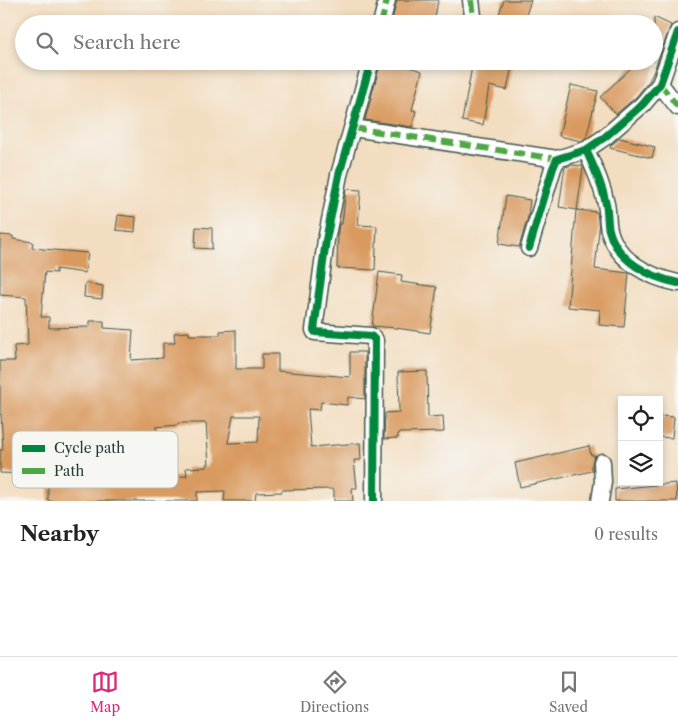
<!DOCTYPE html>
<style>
body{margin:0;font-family:"Libre Caslon Text",serif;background:#f2f2f2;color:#222}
.controls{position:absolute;right:15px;bottom:15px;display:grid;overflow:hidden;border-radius:0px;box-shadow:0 2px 8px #0003}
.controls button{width:45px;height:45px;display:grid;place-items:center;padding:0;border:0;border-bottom:1px solid #e0e0e0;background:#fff;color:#222;font:25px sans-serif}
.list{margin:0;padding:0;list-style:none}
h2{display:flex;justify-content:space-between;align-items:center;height:65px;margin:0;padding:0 20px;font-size:21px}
h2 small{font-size:16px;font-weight:400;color:#767676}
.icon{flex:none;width:28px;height:28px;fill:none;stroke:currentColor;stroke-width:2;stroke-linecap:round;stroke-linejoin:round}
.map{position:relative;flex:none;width:678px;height:501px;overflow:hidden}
.search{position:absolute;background:#fff;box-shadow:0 2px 8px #0003;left:15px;right:15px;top:15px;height:55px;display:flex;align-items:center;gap:12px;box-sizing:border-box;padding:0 18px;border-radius:28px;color:#767676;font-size:19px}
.sheet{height:155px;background:#fff}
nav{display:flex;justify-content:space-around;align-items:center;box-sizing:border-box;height:70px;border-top:1px solid #e0e0e0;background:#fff;font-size:14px;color:#767676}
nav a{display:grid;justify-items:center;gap:2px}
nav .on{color:#db2777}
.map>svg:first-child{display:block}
</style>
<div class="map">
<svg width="678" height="501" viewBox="0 0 678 501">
<rect width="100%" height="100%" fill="#f6f6f2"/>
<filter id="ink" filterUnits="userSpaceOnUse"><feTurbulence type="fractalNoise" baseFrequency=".02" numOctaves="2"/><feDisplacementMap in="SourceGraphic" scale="10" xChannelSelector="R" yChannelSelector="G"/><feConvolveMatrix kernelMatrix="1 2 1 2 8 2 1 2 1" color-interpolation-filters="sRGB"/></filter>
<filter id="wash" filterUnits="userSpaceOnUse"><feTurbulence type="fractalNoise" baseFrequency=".0096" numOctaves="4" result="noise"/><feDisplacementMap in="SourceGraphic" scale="20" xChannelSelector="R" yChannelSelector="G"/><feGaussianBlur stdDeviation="1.12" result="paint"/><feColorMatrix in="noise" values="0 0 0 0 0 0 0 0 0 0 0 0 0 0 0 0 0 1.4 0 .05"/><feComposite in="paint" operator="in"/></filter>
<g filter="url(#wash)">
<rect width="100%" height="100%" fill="#f3ddc0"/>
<g id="blocks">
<path fill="#d99a5e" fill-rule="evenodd" d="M397 0H438L434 24H391Z
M504 0H531L523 24H511L497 19Z
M654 17 671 25 653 73 649 81 636 97 616 114 600 97 629 70 634 61H654Z
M381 61H390L422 71 412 110 416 111 412 127 365 120Z
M473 61H513L507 90 489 86 483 125 462 121Z
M571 85 598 91 586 138 581 141 559 136Z
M620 138 655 147 652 158 610 148 611 145Z
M572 165 582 166 583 168 577 210 559 207 565 167Z
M346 189 361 190 358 225 377 226 375 270 337 268 338 230 339 224H342Z
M506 196 530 200 528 217 519 247 499 244Z
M576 210 597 212 599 230 595 269 629 273 624 327 599 325 600 310 568 307Z
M118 215 136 217 135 232 116 230Z
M196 227 212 228V249L195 248Z
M0 235 13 236V239L33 242 32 248 88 253 85 273 56 269V273L45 272 41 317H49V328L90 327V321H104V328L133 330 131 360 163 358V343H175L174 333 189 332V335H220V331L236 330V369H262V354H278V371L350 377V352H365V399L348 397 347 405 321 402 320 410 308 409 311 447 360 443 361 460H354L357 488H352L353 501H334V490L331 489 282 490V492L256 493 255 501H224L225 491 197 492V501H48V477H55L56 445 25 446V474L0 473V450H3L1 414 0 415V361H15L14 346 28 345 26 297 0 295ZM233 416H259L258 442 228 443ZM178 423H206L209 464H207V467L186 468 187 476 155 478 152 433 157 432 156 427 178 425Z
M379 272 402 275 401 282 437 287 430 333 396 328 372 326Z
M85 283 103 286 102 299 84 297Z
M427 371 428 417 443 416 444 432 398 433V438L384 439 385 413 399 412 398 372Z
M659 416 674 417 672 438 659 437Z
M589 446 591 455H595L592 462V471L520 487 515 463Z
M676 483 677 501H615V489Z"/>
</g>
</g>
<g filter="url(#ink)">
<use href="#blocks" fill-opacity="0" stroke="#3f5549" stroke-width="1"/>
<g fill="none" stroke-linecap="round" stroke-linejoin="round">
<defs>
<path id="minor" d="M471 0 474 24
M381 24 387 0
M371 61 339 175 326 240 314 330 315 332 371 336 375 340 374 501
M660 84 678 107
M353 128 557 159
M586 150C594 168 602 184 606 204 608 212 607 222 609 230 617 261 649 277 678 283
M529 248 553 168 557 159 586 150 605 137 643 104 660 84 678 32
M600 501 603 482 602 462"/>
</defs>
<use href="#minor" stroke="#3f5549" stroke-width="19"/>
<use href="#minor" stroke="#fff" stroke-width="16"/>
<path stroke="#4fa644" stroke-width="6" stroke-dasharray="12 6" stroke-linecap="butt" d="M471 0 474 24
M381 24 387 0
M660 84 678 107
M353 128 557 159"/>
<defs>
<path id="cycleway" d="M371 61 339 175 326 240 314 330 315 332 371 336 375 340 374 501
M586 150C594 168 602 184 606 204 608 212 607 222 609 230 617 261 649 277 678 283
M529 248 553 168 557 159 586 150 605 137 643 104 660 84 678 32"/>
</defs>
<use href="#cycleway" stroke="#f6f6f2" stroke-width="11"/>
<use href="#cycleway" stroke="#00873e" stroke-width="8"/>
</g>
</g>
<rect x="12" y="431" width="166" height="57" rx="8" fill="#f6f6f2" stroke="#b6beb9" stroke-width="1"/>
<rect x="22" y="445" width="23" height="7" fill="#00873e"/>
<rect x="22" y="468" width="23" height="6" fill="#4fa644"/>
<g font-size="14" fill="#1f3d34">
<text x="54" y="453">Cycle path</text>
<text x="54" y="476">Path</text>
</g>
</svg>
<div class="controls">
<button><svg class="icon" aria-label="locate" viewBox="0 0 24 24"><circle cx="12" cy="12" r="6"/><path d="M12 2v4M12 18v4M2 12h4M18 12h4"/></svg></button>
<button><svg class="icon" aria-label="layers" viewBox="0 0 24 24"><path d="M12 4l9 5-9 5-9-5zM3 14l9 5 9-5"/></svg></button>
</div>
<div class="search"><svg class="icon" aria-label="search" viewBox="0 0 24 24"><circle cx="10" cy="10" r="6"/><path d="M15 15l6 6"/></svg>Search here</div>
</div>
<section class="sheet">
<h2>Nearby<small>0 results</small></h2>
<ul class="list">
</ul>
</section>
<nav>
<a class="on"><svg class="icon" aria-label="map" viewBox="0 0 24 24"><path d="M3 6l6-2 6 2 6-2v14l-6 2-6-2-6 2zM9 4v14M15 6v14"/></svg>Map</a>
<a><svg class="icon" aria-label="directions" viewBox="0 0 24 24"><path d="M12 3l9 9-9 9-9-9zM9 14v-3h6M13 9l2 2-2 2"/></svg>Directions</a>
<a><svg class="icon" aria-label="saved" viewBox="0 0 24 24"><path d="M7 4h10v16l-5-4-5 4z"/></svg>Saved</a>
</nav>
